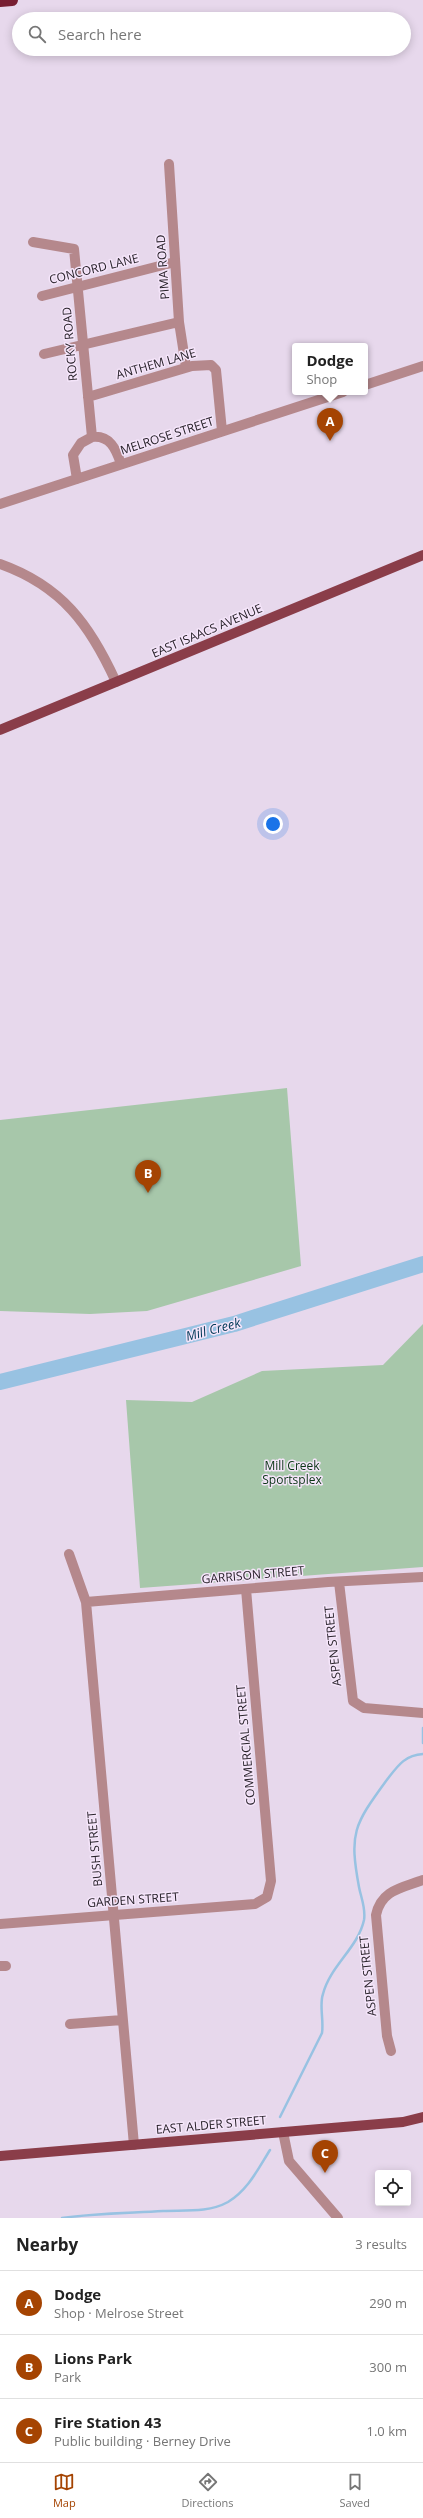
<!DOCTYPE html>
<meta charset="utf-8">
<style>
body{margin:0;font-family:"Open Sans",sans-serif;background:#f2f2f2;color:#222}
.controls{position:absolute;right:12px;bottom:12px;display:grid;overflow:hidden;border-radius:4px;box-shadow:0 2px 10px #0003}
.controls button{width:36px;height:36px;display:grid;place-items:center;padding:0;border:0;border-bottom:1px solid #e0e0e0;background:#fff;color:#222;font:20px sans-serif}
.you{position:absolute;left:273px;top:824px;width:14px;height:14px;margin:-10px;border:3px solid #fff;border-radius:50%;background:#1a73e8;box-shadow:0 0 0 6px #1a73e833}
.badge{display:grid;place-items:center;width:26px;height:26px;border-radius:50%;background:#a54402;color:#fff;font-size:13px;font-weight:700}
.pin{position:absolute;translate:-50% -33px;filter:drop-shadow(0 1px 2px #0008)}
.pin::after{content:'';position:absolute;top:21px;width:14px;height:12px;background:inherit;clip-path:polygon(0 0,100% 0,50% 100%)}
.popup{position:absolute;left:292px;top:343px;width:76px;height:52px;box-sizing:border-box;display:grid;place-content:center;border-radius:4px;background:#fff;filter:drop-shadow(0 1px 3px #0005);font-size:13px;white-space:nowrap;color:#767676}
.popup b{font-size:15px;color:#222}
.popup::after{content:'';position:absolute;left:50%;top:100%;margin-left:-8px;border:8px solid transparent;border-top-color:#fff}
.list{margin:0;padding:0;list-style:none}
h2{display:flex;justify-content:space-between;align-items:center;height:52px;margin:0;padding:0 16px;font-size:17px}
h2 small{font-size:13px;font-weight:400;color:#767676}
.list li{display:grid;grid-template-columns:26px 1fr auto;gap:12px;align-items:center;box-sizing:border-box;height:64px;padding:0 16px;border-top:1px solid #e0e0e0}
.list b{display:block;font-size:15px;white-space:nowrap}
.list p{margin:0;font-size:13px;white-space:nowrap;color:#767676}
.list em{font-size:13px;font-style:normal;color:#767676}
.icon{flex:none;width:22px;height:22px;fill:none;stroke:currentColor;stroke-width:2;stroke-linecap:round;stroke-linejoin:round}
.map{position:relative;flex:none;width:423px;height:2218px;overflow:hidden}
.search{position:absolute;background:#fff;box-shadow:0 2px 10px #0003;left:12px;right:12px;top:12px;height:44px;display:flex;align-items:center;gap:10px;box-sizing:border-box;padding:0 14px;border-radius:22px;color:#767676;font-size:15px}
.sheet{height:244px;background:#fff}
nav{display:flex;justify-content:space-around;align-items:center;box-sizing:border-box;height:56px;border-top:1px solid #e0e0e0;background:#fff;font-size:11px;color:#767676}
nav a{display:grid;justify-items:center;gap:2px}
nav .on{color:#a54402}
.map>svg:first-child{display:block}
</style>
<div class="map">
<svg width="423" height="2218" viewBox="0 0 423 2218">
<rect width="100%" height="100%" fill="#e7d8ec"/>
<path fill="#a7c7aa" d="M287 1088 301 1266 147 1311 90 1314 0 1311V1120Z
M423 1324V1567L140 1588 126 1400 192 1402 262 1371 383 1365Z"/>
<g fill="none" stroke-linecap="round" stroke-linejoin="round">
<path stroke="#98c2e2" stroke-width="2.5" d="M423 1728V1743
M280 2117 322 2033C324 2020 319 2005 323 1994 330 1966 358 1948 364 1920 366 1908 361 1898 359 1887 349 1833 354 1825 386 1781 397 1767 404 1755 423 1754
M62 2218C95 2213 129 2213 163 2211 185 2210 208 2213 228 2202 248 2190 258 2169 270 2150"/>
<path stroke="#98c2e2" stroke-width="16" d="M0 1382 234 1324 423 1264"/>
<path stroke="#b5888c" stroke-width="10" d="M169 164 179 322 186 367
M33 242 74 249 92 437 81 443 73 455 77 479
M42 296 175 262
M44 354 179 322
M365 385 423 366
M88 397 192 366 211 365 216 370 222 431
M92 437C110 435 116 449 121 464
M0 504 343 392
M0 564C62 586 90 625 116 682
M69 1554 86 1602 134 2145
M339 1582 353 1701 364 1708 423 1713
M86 1602 328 1582 423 1577
M0 1924 255 1904 267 1897 271 1881 246 1589
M0 1966H6
M70 2024 122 2020
M391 2051 387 2036 376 1915C381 1890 402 1888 423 1880
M283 2132 289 2161 338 2218"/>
<path stroke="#8a3d49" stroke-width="10" d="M0 730 423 555
M0 2156 403 2122 423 2117"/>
<path stroke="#781e32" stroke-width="12" d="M0 1 12 0"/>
</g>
<g text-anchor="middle" stroke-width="3" stroke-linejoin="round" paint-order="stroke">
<g font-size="12" fill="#28222a" stroke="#f5e5fa">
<text transform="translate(163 267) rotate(-94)" y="4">PIMA ROAD</text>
<text transform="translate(94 269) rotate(-14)" y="4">CONCORD LANE</text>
<text transform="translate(70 344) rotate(-95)" y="4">ROCKY ROAD</text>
<text transform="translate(156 364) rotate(-16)" y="4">ANTHEM LANE</text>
<text transform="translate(167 436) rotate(-18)" y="4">MELROSE STREET</text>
<text transform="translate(207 631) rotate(-23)" y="4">EAST ISAACS AVENUE</text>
<text transform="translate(253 1575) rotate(-5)" y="4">GARRISON STREET</text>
<text transform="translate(333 1646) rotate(-96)" y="4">ASPEN STREET</text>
<text transform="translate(246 1745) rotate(-95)" y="4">COMMERCIAL STREET</text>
<text transform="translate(95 1849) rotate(-95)" y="4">BUSH STREET</text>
<text transform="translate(133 1900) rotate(-4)" y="4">GARDEN STREET</text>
<text transform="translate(368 1976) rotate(-96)" y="4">ASPEN STREET</text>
<text transform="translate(211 2125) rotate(-5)" y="4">EAST ALDER STREET</text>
</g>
<g font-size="12" fill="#0a3615" stroke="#f5e5fa">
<text x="292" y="1470">Mill Creek<tspan x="292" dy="14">Sportsplex</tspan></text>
</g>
<g font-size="13" font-style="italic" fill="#013957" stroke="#f5e5fa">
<text transform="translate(213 1329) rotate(-15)" y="5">Mill Creek</text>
</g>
</g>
</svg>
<div class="controls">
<button><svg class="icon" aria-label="locate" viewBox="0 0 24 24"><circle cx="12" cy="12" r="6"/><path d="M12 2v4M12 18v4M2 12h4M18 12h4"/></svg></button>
</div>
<div class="you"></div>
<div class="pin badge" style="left:330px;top:441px">A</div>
<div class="popup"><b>Dodge</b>Shop</div>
<div class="pin badge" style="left:148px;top:1193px">B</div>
<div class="pin badge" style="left:325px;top:2173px">C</div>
<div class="search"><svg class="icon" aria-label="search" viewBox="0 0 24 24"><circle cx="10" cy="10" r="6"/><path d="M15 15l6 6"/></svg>Search here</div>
</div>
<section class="sheet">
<h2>Nearby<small>3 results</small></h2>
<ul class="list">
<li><span class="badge">A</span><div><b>Dodge</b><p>Shop · Melrose Street</p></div><em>290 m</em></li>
<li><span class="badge">B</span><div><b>Lions Park</b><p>Park</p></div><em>300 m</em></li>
<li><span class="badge">C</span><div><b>Fire Station 43</b><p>Public building · Berney Drive</p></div><em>1.0 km</em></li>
</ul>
</section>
<nav>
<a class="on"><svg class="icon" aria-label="map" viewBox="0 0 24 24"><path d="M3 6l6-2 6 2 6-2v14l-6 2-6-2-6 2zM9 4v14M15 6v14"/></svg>Map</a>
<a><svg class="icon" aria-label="directions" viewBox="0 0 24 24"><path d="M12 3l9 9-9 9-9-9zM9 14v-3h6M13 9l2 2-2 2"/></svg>Directions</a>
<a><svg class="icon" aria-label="saved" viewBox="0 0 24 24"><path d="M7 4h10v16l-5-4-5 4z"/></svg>Saved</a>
</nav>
